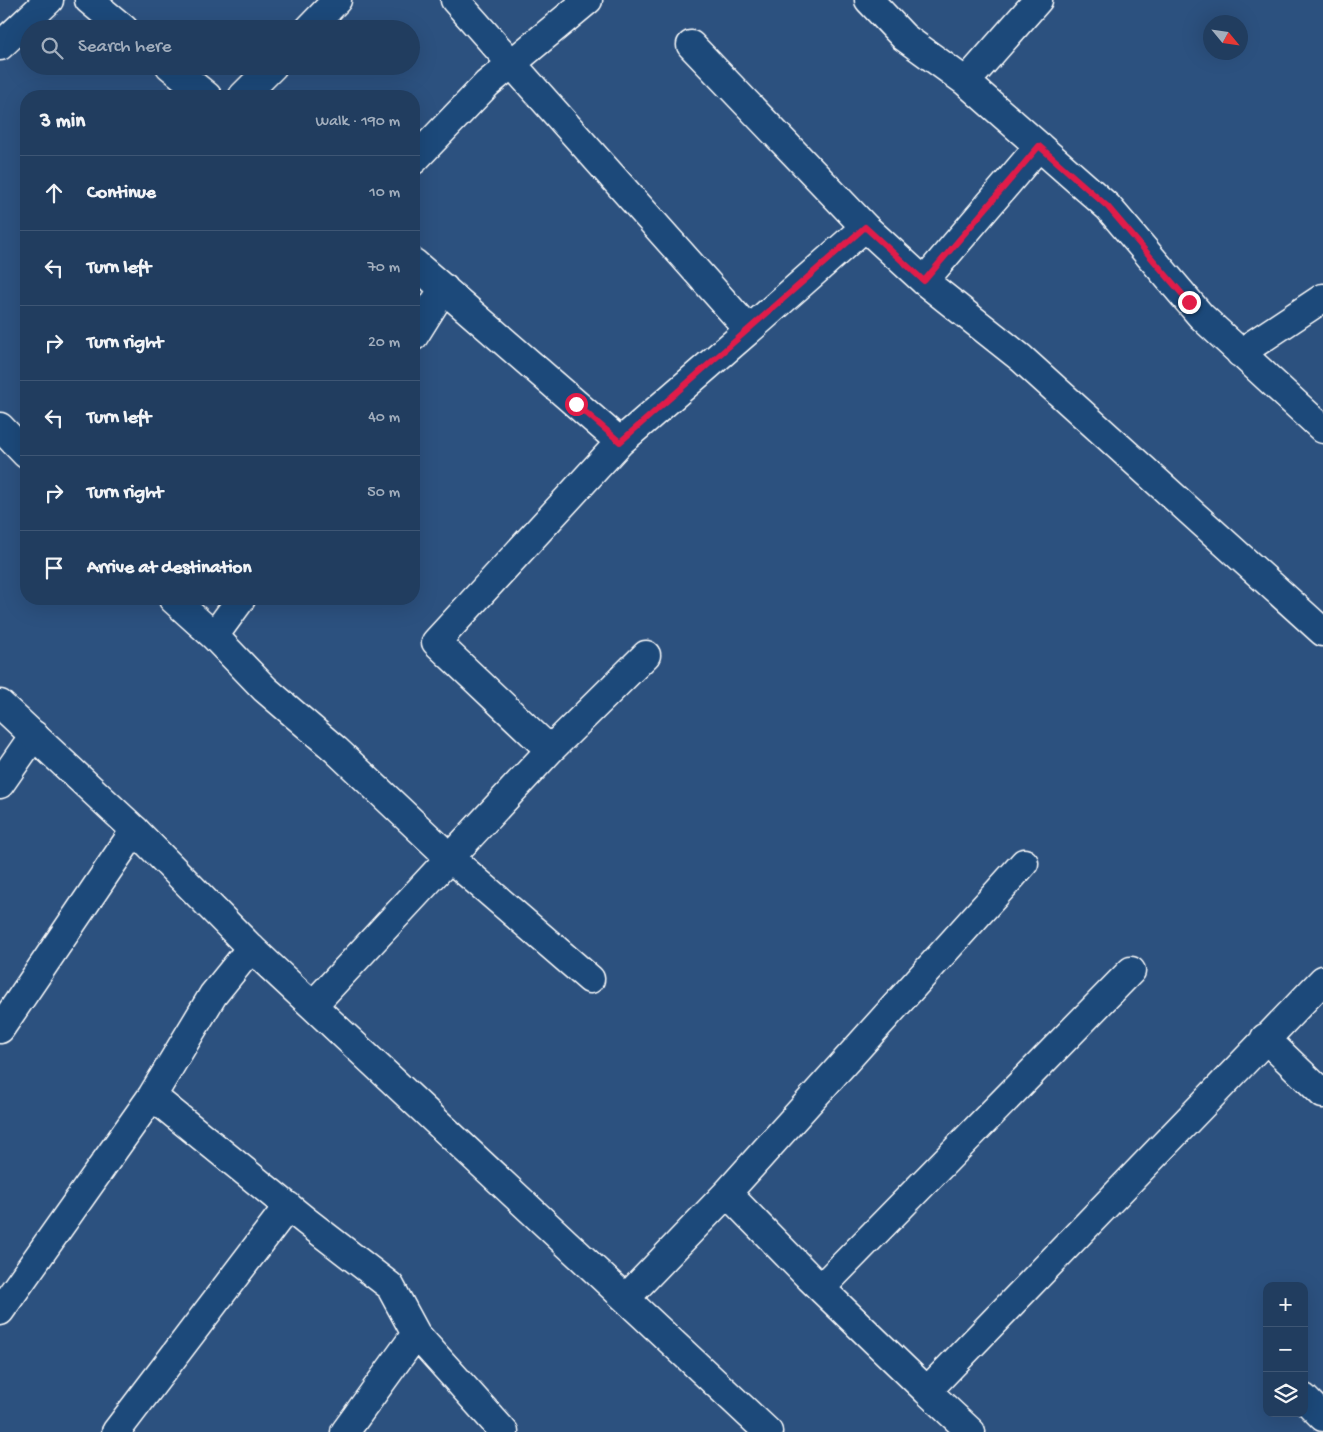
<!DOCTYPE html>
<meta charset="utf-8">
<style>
body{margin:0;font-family:"Gochi Hand",sans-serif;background:#2d4868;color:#f1f3f6}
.controls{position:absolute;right:15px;bottom:15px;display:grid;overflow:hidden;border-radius:10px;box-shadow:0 5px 20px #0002}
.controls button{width:45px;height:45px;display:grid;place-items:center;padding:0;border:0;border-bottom:1px solid #3e5674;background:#213d5f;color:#f1f3f6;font:25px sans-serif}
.compass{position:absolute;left:1203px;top:15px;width:45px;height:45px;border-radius:50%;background:#213d5f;box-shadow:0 5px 20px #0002;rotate:119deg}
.stop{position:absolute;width:15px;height:15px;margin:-11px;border:4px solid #e11d48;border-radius:50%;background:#fff}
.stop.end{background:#e11d48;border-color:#fff;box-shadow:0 1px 5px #0008}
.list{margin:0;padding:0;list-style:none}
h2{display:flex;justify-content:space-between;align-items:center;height:65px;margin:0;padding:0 20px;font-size:21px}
h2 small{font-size:16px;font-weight:400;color:#a2aebd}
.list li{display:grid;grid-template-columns:32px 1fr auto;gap:15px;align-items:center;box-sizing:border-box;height:75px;padding:0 20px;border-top:1px solid #3e5674}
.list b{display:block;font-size:19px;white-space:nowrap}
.list em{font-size:16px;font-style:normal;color:#a2aebd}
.icon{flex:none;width:28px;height:28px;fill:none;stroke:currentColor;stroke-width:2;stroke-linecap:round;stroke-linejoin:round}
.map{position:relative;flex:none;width:1323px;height:1432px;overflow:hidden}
.search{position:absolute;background:#213d5f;box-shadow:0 5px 20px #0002;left:20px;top:20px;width:400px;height:55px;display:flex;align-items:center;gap:12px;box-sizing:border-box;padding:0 18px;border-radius:28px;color:#a2aebd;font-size:19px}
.panel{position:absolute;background:#213d5f;box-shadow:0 5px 20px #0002;left:20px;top:90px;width:400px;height:515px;border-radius:20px}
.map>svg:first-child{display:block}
</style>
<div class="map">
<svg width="1323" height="1432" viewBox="0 0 1323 1432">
<rect width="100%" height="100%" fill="#2c517f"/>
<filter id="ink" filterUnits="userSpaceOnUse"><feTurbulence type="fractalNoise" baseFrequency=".02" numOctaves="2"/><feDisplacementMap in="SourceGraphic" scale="10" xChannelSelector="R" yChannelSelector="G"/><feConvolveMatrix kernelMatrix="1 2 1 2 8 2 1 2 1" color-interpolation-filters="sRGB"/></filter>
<g filter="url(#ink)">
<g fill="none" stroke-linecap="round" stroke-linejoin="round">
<defs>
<path id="minor" d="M89 0 124 29
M455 0 749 330 865 227 924 281 1021 358 1323 632
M869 0 904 37 966 82 1108 207 1201 316 1323 429
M309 29 337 0
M691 45 865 227
M0 46 49 0
M170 66 207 96
M966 82 1038 0
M243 96 273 66
M414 160 487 84 588 0
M414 263 620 442
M924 281 1039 146
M414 336 444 288
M1240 353 1323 298
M0 427 26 454
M173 599 214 636 265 689 336 750 450 858 590 979
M214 636 241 599
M550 750 436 642 620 442 749 330
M0 784 34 735
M313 1005 550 750 646 655
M0 1029 135 830
M1265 1038 1323 1094
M152 1096 306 1221 390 1286 416 1334 504 1432
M727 1193 810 1278 927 1391 1323 980
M821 1288 1131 971
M626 1298 727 1193 1024 863
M0 1311 152 1096 213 995 251 948
M927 1391 971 1432
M1304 1398 1323 1417
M116 1432 288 1206
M345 1432 416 1334"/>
<path id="tertiary" d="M0 704 135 830 251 948 768 1432"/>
</defs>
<use href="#minor" stroke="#fff" stroke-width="31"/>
<use href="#tertiary" stroke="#fff" stroke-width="31"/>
<use href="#minor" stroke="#1f4a7a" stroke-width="28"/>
<use href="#tertiary" stroke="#1f4a7a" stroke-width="28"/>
</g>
</g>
<g fill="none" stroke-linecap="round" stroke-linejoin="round" filter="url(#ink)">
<path stroke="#e11d48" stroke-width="6" d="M576 404 620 442 865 227 924 281 1039 146 1108 207 1189 302"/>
</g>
</svg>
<div class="controls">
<button>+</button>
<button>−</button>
<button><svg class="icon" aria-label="layers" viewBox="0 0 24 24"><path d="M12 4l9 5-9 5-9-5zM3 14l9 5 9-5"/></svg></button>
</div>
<svg class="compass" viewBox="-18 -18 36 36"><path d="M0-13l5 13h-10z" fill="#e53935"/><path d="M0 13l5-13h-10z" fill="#a2aebd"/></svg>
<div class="stop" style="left:576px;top:404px"></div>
<div class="stop end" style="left:1189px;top:302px"></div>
<div class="search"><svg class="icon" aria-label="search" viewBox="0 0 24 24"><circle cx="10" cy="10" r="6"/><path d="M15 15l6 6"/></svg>Search here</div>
<section class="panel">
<h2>3 min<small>Walk · 190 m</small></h2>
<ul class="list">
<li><svg class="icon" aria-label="ahead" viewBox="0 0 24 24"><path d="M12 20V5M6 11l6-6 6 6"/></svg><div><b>Continue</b></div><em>10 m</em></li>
<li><svg class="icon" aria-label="left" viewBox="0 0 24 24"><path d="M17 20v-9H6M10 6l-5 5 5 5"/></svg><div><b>Turn left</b></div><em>70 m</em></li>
<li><svg class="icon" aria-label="right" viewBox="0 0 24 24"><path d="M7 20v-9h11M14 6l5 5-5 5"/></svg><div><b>Turn right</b></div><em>20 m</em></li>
<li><svg class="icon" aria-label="left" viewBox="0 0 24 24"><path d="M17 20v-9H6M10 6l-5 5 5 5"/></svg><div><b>Turn left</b></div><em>40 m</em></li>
<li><svg class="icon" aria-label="right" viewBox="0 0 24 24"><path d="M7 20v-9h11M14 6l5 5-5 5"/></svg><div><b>Turn right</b></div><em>50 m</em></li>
<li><svg class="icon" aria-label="arrive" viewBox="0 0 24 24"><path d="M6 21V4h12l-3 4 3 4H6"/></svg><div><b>Arrive at destination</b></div></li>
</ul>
</section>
</div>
